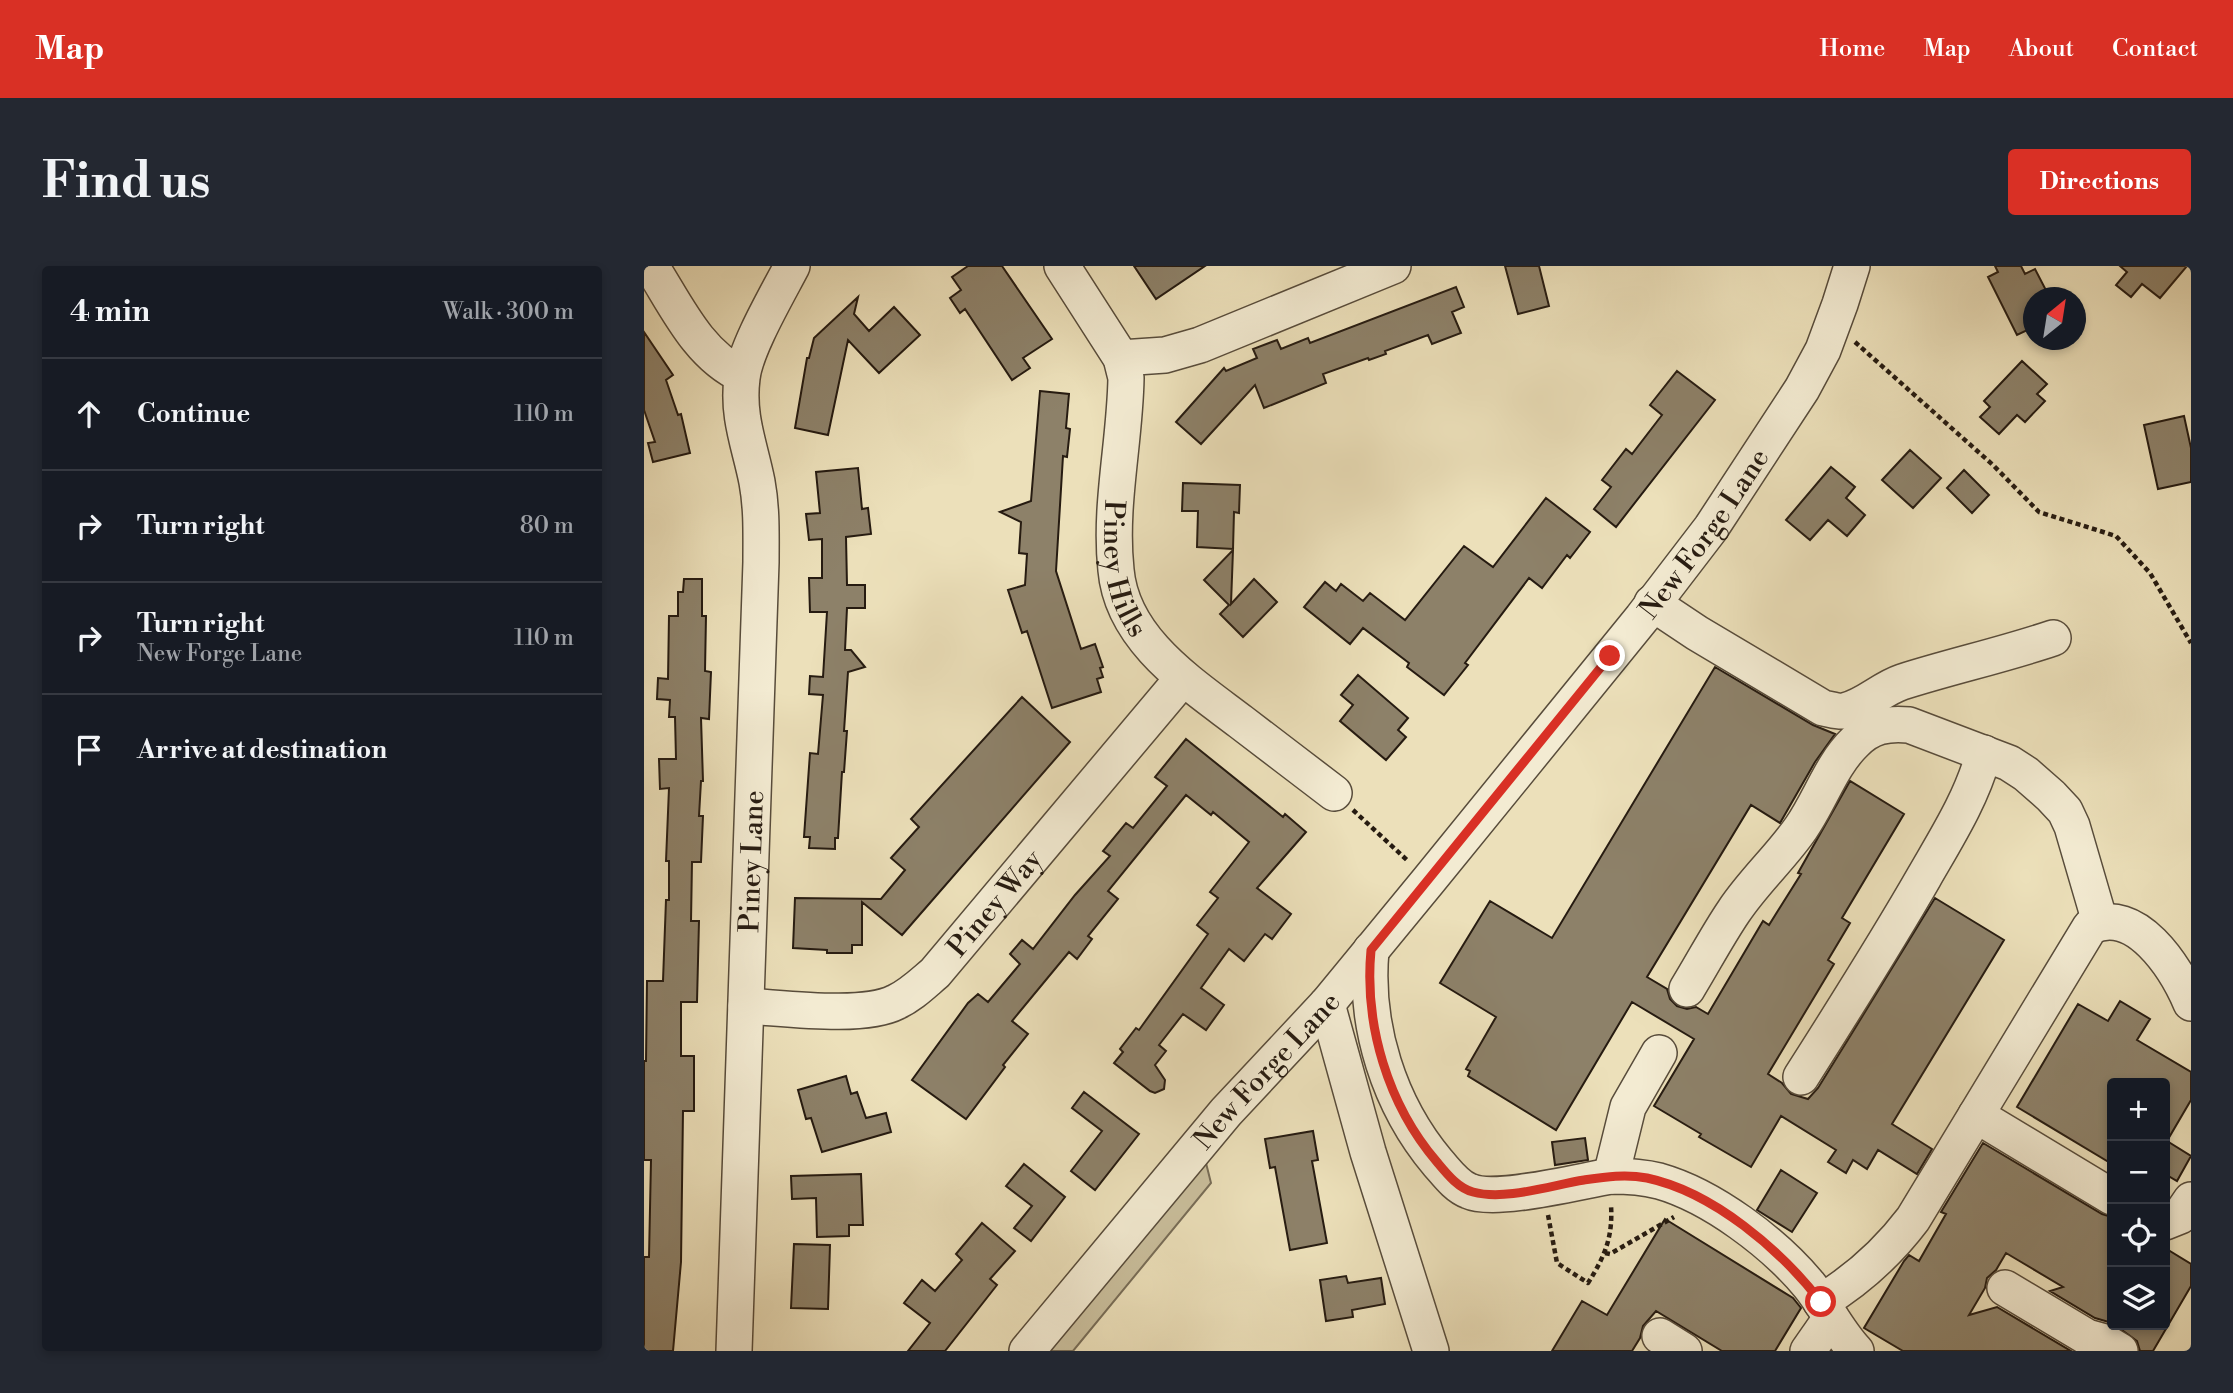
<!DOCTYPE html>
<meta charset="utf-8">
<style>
body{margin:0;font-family:"Libre Bodoni",serif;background:#242831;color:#f1f3f6}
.controls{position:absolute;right:21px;bottom:21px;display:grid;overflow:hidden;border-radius:7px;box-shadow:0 4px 10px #0003}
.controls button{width:63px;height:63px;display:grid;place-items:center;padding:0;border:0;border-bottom:2px solid #363941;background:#171b24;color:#f1f3f6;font:35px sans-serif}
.compass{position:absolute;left:1379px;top:21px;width:63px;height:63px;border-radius:50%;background:#171b24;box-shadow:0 4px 10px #0003;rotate:30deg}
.stop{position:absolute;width:21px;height:21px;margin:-16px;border:5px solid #d93025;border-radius:50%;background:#fff}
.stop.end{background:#d93025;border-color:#fff;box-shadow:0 2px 7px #0008}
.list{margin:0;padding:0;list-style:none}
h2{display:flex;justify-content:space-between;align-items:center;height:91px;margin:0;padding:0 28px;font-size:30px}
h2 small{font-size:23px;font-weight:400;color:#9ea1a6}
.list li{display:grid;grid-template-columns:46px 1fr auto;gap:21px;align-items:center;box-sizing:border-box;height:112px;padding:0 28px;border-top:2px solid #363941}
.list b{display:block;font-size:26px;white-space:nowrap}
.list p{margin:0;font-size:23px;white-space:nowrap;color:#9ea1a6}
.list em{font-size:23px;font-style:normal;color:#9ea1a6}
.icon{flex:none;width:38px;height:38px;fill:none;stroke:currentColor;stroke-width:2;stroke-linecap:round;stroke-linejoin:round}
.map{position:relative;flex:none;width:1547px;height:1085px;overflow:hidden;border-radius:7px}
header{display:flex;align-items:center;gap:42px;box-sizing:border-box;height:98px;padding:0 35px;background:#d93025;color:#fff}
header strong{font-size:33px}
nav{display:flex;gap:38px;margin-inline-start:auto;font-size:24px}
.intro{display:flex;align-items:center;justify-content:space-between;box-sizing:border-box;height:168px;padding:0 42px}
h1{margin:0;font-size:49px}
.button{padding:18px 32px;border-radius:7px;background:#d93025;color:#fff;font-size:24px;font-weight:700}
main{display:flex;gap:42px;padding:0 42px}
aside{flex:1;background:#171b24;border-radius:7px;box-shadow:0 4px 10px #0003}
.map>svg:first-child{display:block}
</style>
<header>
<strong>Map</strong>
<nav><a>Home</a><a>Map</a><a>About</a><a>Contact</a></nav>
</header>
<div class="intro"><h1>Find us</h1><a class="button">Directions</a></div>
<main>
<aside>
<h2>4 min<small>Walk · 300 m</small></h2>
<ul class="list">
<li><svg class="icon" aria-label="ahead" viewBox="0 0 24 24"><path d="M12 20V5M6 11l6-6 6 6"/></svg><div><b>Continue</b></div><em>110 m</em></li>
<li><svg class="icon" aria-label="right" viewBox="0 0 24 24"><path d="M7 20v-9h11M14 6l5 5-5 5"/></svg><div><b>Turn right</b></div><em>80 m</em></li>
<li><svg class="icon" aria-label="right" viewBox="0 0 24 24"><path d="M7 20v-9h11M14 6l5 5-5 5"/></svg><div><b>Turn right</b><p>New Forge Lane</p></div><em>110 m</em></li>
<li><svg class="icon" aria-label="arrive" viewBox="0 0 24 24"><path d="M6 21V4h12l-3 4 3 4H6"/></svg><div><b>Arrive at destination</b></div></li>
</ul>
</aside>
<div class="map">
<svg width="1547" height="1085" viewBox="0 0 1547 1085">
<rect width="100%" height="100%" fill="#ece0ba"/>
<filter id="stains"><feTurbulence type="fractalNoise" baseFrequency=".00286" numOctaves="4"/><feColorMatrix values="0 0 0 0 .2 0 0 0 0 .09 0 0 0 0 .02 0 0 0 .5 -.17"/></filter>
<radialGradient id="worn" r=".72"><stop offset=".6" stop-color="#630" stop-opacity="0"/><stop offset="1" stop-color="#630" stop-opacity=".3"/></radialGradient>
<path fill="#cabf9d" stroke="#786d57" stroke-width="2" d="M561 893 567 917 429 1085H404Z"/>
<path fill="#8d8169" stroke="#261b11" stroke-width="2" d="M324 0H358L408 73 379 92 386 102 368 114 321 43 316 47 306 32 317 24 308 11Z
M490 0H561L512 33Z
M861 0H895L905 40 874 48Z
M1351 0H1377L1381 8 1391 3 1406 32H1390V61L1373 69 1344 11 1354 6Z
M1476 0H1543L1516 32 1498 18 1487 31 1472 19 1483 6Z
M812 21 820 41 808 46 817 67 788 78 784 69 741 85 742 88 725 94 724 92 679 108 682 117 620 142 611 119 557 178 532 156 580 102 582 105 613 92 609 83 633 74 637 83 664 72 666 77Z
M214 31 210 48 225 65 250 41 276 69 235 107 204 74 184 169 151 162 163 92H165L170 72Z
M0 66 29 109 22 114 34 149 37 148 46 187 9 196 4 177 11 176 0 144Z
M1378 95 1403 118 1393 128 1401 135 1381 156 1373 149 1355 168 1336 151 1346 141 1340 135Z
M1033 105 1071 134 972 261 950 243 967 221 958 214 982 183 988 188 1018 149 1006 139Z
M396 125 425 128 422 162 426 163 423 191 419 190 412 305 437 383 451 378 459 401 456 402 459 411 453 413 457 426 408 442 383 365 378 367 364 324 381 319 383 288 375 287 377 256 356 246 387 235Z
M1540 150 1547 182V216L1514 223 1500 159Z
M1266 184 1297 212 1269 242 1238 214Z
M1187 201 1211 221 1202 232 1221 249 1203 270 1184 254 1166 274 1142 254Z
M214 202 218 243 224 242 227 268 202 271 203 319H221V342H203L201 384H207L221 401 204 406 200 465H203L200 506H198L194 572H191V583L165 582 166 571H160L166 487 174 488 179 429 165 428 166 410 179 411 183 346H166L165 312H178V273L165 274 162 248 176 247 172 206Z
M1320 204 1345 229 1328 247 1303 222Z
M539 217 596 219 595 247 590 246 589 283 553 281 554 245H538Z
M902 232 946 266 926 292 923 289 898 322 885 312 821 397 824 399 800 429 763 401 765 397 719 362 706 378 660 341 681 316 692 325 697 318 719 335 726 327 761 354 820 280 849 301Z
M589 284 587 338 610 313 633 336 599 371 576 348 585 339 560 314Z
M40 313H58V350H62L61 405 67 406 65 453 57 452 59 515H57L55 550H59L57 596H48L47 655H55L53 736H37V790H50V845H39L37 996 29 1085H0V991H5L7 894H0V795H2L3 715H19L22 634H25V595H22L25 522 16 523 15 493H32L31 451H25L26 434 13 433 14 412 24 413 25 350H34V326H39Z
M1071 401 1169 459 1191 468 1171 496 1136 557 1107 539 1003 711 1023 723 1026 733 1033 740 1043 743 1052 741 1064 748 1119 655 1125 659 1157 608 1154 607 1206 515 1260 548 1198 652 1206 657 1184 694 1190 698 1124 808 1138 817 1147 828 1164 833 1174 822 1205 772 1291 632 1360 674 1248 858 1288 883 1273 908 1234 884 1223 903 1209 894 1202 907 1184 896 1192 884 1137 850 1107 901 1055 871 1057 868 1010 840 1050 773 988 736 912 864 824 810 826 805 822 803 852 751 796 717 846 635 908 672Z
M714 409 764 452 754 464 762 471 742 494 696 455 709 439 697 429Z
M378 431 426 476 258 669 218 636V679H208V687H183V684L149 682 151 632 237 633 261 604 247 592 275 561 267 553Z
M542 473 639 551 641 548 662 566 613 622 647 648 628 673 621 668 600 695 585 683 557 722 580 739 562 764 539 748 515 779 522 785 511 799 521 814 520 823 511 827 506 825 470 797 479 786 476 783 492 762 495 764 564 668 553 659 574 632 566 626 605 576 569 546 567 549 542 529 464 625 474 633 444 670 448 673 433 693 425 686 368 755 384 768 359 799 361 801 322 853 268 814 324 737 334 728 344 736 376 698 366 688 378 674 389 683 431 629 466 590 459 585 482 557 489 562 523 520 511 511Z
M1476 735 1506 753 1493 774 1547 806V834L1523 875 1547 890 1533 915 1521 908V817H1468V898L1373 841 1434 738 1464 755Z
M202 810 207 828 213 826 222 852 242 847 247 866 178 886 167 852 162 853 154 824Z
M440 826 495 868 451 924 427 905 458 865 428 842Z
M669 865 674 894 668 895 683 977 646 984 631 901 626 902 621 873Z
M941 872 944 894 911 899 908 876Z
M1339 877 1458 948 1468 951V1057L1451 1052 1406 1025 1419 1021 1362 987 1352 1004 1343 1012 1341 1022 1325 1049 1353 1041 1427 1085H1259L1220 1062 1260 995 1265 989 1275 995 1302 948 1297 946Z
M380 898 421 931 387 975 370 962 388 940 362 920Z
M1137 904 1173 927 1148 966 1113 944Z
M217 908 219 959H205V970L173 971 172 932 148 933 147 910Z
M1021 953 1149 1032 1157 1042 1131 1085H1078L1012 1045 999 1060 996 1072 988 1085H908L938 1035 963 1049Z
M338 957 371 985 346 1013 353 1019 301 1085H264L286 1057 260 1037 278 1014 291 1025 318 994 312 988Z
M150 978 186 979 184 1043 147 1042Z
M1521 982 1547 998V1020L1509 1085H1496L1493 1075 1471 1059H1521Z
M702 1010 704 1017 737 1012 741 1038 708 1044 709 1051 682 1055 676 1014Z"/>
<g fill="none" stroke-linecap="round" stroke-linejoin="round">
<defs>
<g id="minor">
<path d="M7 0C32 39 54 89 98 109"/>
<path id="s1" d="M418 0 477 92 482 112C481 176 465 240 472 304 478 374 546 417 597 456 628 480 659 503 690 527"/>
<path d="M477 92 521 89 556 79 749 0"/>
<path d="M1008 337 1053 367 1179 442C1186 443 1194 446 1200 445 1222 440 1237 423 1258 416 1308 400 1359 389 1409 372"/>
<path d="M727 684C720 760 745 839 794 897 803 907 812 920 825 925 851 937 936 915 967 910 984 910 999 911 1015 915 1068 930 1130 977 1165 1019 1182 1040 1193 1065 1212 1085"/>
<path d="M1043 723C1059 697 1073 670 1090 645 1110 615 1137 591 1157 562 1176 535 1187 499 1211 476 1227 460 1243 457 1265 459L1365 497 1382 508 1407 530 1421 545 1428 560 1456 656"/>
<path d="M683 738 724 886 787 1085"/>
<path id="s2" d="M102 740C140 742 219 753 252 736 267 729 278 718 291 707L539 412"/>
<path d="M1157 811C1199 745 1241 679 1280 611 1303 571 1328 532 1340 487"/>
<path d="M1332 849 1468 931"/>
<path d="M967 910 984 841 1015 787"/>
<path d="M1521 956 1536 950 1547 934"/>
<path d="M1361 1022 1443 1071 1461 1076 1476 1085"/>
<path d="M1177 1036C1213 1014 1244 986 1269 953L1446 661C1491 637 1532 702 1547 737"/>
<path d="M1016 1070 1040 1085"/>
<path id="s3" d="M90 1085 117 296C117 269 118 243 113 216 106 180 93 151 98 112 101 83 134 27 148 0"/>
<path id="s4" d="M383 1085 582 846 683 738 785 614 998 352 1067 262 1158 123 1179 84 1196 38 1208 0"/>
<path d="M1164 1085 1187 1052"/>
</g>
</defs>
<use href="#minor" stroke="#584c3b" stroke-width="38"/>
<path stroke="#261b11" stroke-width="4.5" stroke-dasharray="5 3.5" stroke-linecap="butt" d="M1211 76 1349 199 1395 246 1472 270 1506 307 1547 377
M709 544 764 595
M904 949 913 997 944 1017C961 990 969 971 967 939
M961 987 966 988 1030 951"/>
<use href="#minor" stroke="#f3ebd2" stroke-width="35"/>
</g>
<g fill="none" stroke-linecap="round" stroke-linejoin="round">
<path stroke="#d93025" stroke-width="9" d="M966 390 727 684C720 759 744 839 793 896 803 908 814 922 829 926 861 935 908 919 940 914 961 911 981 908 1003 912 1069 926 1137 984 1177 1036"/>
</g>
<g text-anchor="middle" stroke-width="7" stroke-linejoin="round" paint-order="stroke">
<g font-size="28" fill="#261b11" stroke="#f3ebd2">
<text dy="10" stroke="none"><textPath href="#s4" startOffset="1062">New Forge Lane</textPath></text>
<text dy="10" stroke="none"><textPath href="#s1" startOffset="322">Piney Hills</textPath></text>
<text dy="10" stroke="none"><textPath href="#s3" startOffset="490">Piney Lane</textPath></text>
<text dy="10" stroke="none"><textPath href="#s2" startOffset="292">Piney Way</textPath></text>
<text dy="10" stroke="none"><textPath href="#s4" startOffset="369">New Forge Lane</textPath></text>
</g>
</g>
<rect width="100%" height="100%" filter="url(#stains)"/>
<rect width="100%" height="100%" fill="url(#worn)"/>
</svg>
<div class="controls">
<button>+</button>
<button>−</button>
<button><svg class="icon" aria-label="locate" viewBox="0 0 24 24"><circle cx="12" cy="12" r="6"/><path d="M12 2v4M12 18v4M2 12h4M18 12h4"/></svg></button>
<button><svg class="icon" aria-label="layers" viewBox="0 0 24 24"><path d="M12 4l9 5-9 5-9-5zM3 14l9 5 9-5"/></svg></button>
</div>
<svg class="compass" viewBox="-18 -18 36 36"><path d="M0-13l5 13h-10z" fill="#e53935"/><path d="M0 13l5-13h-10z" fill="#9ea1a6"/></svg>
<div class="stop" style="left:1177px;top:1036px"></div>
<div class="stop end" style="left:966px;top:390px"></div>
</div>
</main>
